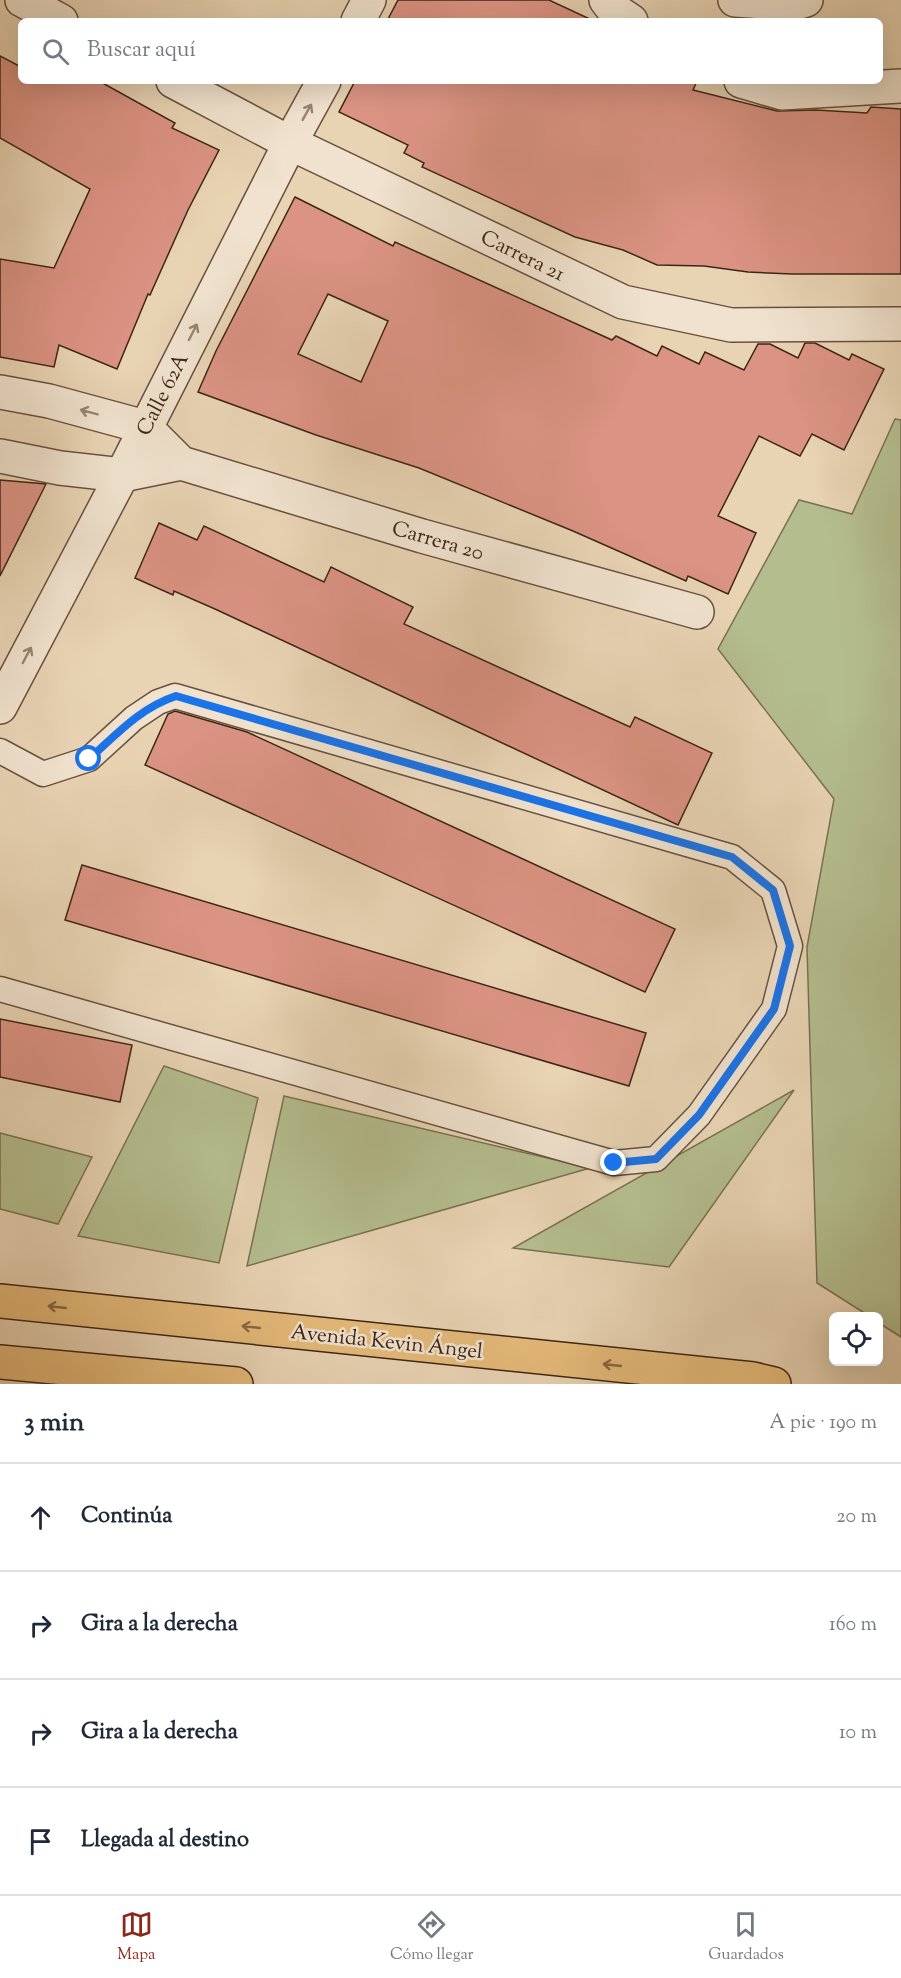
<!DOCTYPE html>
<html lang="es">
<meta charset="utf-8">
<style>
body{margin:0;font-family:"Sorts Mill Goudy",serif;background:#f6f6f7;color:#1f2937}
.controls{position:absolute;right:18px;bottom:18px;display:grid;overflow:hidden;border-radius:9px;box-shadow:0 6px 24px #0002}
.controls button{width:54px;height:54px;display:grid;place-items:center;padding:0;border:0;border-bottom:2px solid #e0e1e3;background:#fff;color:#1f2937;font:30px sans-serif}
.stop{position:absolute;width:18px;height:18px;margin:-14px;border:4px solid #1a73e8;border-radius:50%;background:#fff}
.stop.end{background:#1a73e8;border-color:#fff;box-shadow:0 2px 6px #0008}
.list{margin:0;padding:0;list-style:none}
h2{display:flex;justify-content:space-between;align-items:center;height:78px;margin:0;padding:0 24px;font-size:26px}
h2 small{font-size:20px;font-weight:400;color:#747a83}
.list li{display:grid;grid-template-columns:39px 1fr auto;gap:18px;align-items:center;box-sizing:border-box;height:108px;padding:0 24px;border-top:2px solid #e0e1e3}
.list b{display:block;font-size:22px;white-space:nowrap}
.list em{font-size:20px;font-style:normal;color:#747a83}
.icon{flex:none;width:33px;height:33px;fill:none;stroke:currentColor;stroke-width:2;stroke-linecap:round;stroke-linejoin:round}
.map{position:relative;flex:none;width:901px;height:1384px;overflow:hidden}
.search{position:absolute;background:#fff;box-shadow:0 6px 24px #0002;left:18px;right:18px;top:18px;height:66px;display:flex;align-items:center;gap:15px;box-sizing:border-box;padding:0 21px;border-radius:9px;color:#747a83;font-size:22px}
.sheet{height:510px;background:#fff}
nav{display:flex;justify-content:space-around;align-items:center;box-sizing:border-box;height:84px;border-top:2px solid #e0e1e3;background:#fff;font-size:16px;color:#747a83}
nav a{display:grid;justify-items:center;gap:3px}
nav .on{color:#8f2418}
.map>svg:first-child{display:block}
</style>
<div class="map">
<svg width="901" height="1384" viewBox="0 0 901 1384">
<rect width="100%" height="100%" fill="#e8d3b3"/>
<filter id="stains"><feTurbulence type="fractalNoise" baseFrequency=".00333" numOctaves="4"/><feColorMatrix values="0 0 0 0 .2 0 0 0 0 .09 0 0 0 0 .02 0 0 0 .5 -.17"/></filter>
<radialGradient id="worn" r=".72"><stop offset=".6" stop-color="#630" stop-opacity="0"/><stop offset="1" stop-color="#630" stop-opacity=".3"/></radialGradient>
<path fill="#b4bd8e" stroke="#797252" stroke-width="1.5" d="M895 419 901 420V1337L879 1323 878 1316H869L817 1283 807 947 834 799 718 649 799 500 852 514Z
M164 1066 258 1098 219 1263 78 1236Z
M794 1090 669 1267 513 1248Z
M284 1096 590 1168 247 1266Z
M0 1133 92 1157 58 1224 0 1209Z"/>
<path fill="#db9383" stroke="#3e2617" stroke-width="1.5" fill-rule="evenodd" d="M398 0H549L594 21H387Z
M0 56 21 67V81H99L175 123 172 128 219 150 188 210 150 295 148 294 117 369 59 345 54 367 0 357V259L54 268 90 189 0 138Z
M355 81H697L693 90 777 111 816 110 867 113 871 107 901 109V274H792L748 272 704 266 657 265 623 250 575 237 422 167 424 163 404 153 408 145 339 112Z
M295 197 393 246 395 242 612 340 616 336 657 356 662 346 699 364 705 352 744 370 758 344H770L798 358 805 343H815L849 360 852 354 884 369 844 450 812 434 800 456 759 436 718 516 756 533 728 594 688 576 686 581 573 531 419 468 316 435 198 392 216 351ZM328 294 388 321 361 382 298 354Z
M0 480 46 484 0 576Z
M159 523 197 540 204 526 324 582 331 567 413 607 404 624 630 727 635 717 712 753 678 825 215 609 174 591 173 595 135 578Z
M175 711 247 732 675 929 645 992 145 765 168 714Z
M82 865 646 1033 629 1086 65 920Z
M0 1019 132 1045 120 1102 0 1077Z"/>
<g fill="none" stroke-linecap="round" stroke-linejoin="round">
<defs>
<path id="service" d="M0 751 43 774 89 759 134 718 158 702 175 696 732 857 773 890 790 946 774 1009 699 1115 656 1159 614 1163 0 989"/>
<path id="minor" d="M22 0 61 21
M606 0 613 9 631 21
M173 81 290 143 623 302 731 325 901 324
M741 81 782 93 901 86
M0 392 49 401 145 427 181 463
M0 456 60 468 122 475 181 463 422 536 697 612"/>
<path id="tertiary" d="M735 0 793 4 806 0
M358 21 369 0
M0 707 122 475 290 143 324 81"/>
<path id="primary" d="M0 1301 753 1379 774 1384
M0 1362 236 1384"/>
</defs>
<use href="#service" stroke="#68513e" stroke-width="27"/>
<use href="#minor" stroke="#68513e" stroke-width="36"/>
<use href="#tertiary" stroke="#68513e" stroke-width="36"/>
<use href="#primary" stroke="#3e2617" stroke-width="36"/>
<use href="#service" stroke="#f0e2ce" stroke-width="24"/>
<use href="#minor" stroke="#f0e2ce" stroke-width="33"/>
<use href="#tertiary" stroke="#f0e2ce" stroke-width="33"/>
<use href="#primary" stroke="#e4ba7a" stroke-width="33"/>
</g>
<defs><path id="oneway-shaft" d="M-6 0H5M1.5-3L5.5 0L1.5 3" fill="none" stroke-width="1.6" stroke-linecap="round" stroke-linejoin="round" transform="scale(1.5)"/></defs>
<g stroke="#978472">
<use href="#oneway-shaft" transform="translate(307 112) rotate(-61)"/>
<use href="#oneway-shaft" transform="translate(193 332) rotate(-63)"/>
<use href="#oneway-shaft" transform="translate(89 412) rotate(-165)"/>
<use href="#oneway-shaft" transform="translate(27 655) rotate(-62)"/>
</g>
<g stroke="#896944">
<use href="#oneway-shaft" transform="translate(57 1307) rotate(-174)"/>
<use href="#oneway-shaft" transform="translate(251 1327) rotate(-174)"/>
<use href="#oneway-shaft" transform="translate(612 1365) rotate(-174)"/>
</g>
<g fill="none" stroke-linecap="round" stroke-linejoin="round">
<path stroke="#1a73e8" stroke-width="8" d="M89 759C117 734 140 708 176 696L732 857 773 890 790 946 774 1009 699 1115 656 1159 614 1163"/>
</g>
<g text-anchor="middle" stroke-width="5" stroke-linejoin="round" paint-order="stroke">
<g font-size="21" fill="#3e2617" stroke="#f0e2ce">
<text transform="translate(523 255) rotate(26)" y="7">Carrera 21</text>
<text transform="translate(162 394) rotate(-63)" y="7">Calle 62A</text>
<text transform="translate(438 540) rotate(16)" y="7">Carrera 20</text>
<text transform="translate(387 1341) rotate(6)" y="7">Avenida Kevin Ángel</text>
</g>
</g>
<rect width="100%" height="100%" filter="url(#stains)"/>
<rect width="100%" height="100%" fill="url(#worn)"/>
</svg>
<div class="controls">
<button><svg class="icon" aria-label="locate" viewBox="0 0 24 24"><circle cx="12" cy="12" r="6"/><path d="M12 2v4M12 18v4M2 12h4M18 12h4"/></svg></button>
</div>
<div class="stop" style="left:89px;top:759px"></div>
<div class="stop end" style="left:614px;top:1163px"></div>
<div class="search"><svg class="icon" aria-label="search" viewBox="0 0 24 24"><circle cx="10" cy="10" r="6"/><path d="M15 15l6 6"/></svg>Buscar aquí</div>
</div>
<section class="sheet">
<h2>3 min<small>A pie · 190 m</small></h2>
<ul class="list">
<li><svg class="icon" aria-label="ahead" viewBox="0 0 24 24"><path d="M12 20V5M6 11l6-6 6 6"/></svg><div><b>Continúa</b></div><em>20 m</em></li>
<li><svg class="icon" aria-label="right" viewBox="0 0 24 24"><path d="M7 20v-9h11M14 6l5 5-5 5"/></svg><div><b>Gira a la derecha</b></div><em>160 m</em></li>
<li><svg class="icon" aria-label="right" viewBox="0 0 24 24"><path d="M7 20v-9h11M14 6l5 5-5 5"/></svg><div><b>Gira a la derecha</b></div><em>10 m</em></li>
<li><svg class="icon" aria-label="arrive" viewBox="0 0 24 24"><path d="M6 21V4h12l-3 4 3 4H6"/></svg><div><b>Llegada al destino</b></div></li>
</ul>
</section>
<nav>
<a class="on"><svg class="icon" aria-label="map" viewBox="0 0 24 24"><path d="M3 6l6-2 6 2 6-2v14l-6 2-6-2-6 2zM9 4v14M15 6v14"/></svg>Mapa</a>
<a><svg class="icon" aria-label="directions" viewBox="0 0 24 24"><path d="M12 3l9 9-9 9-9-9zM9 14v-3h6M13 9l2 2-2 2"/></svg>Cómo llegar</a>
<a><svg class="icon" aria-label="saved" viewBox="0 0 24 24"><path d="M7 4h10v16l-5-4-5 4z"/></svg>Guardados</a>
</nav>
